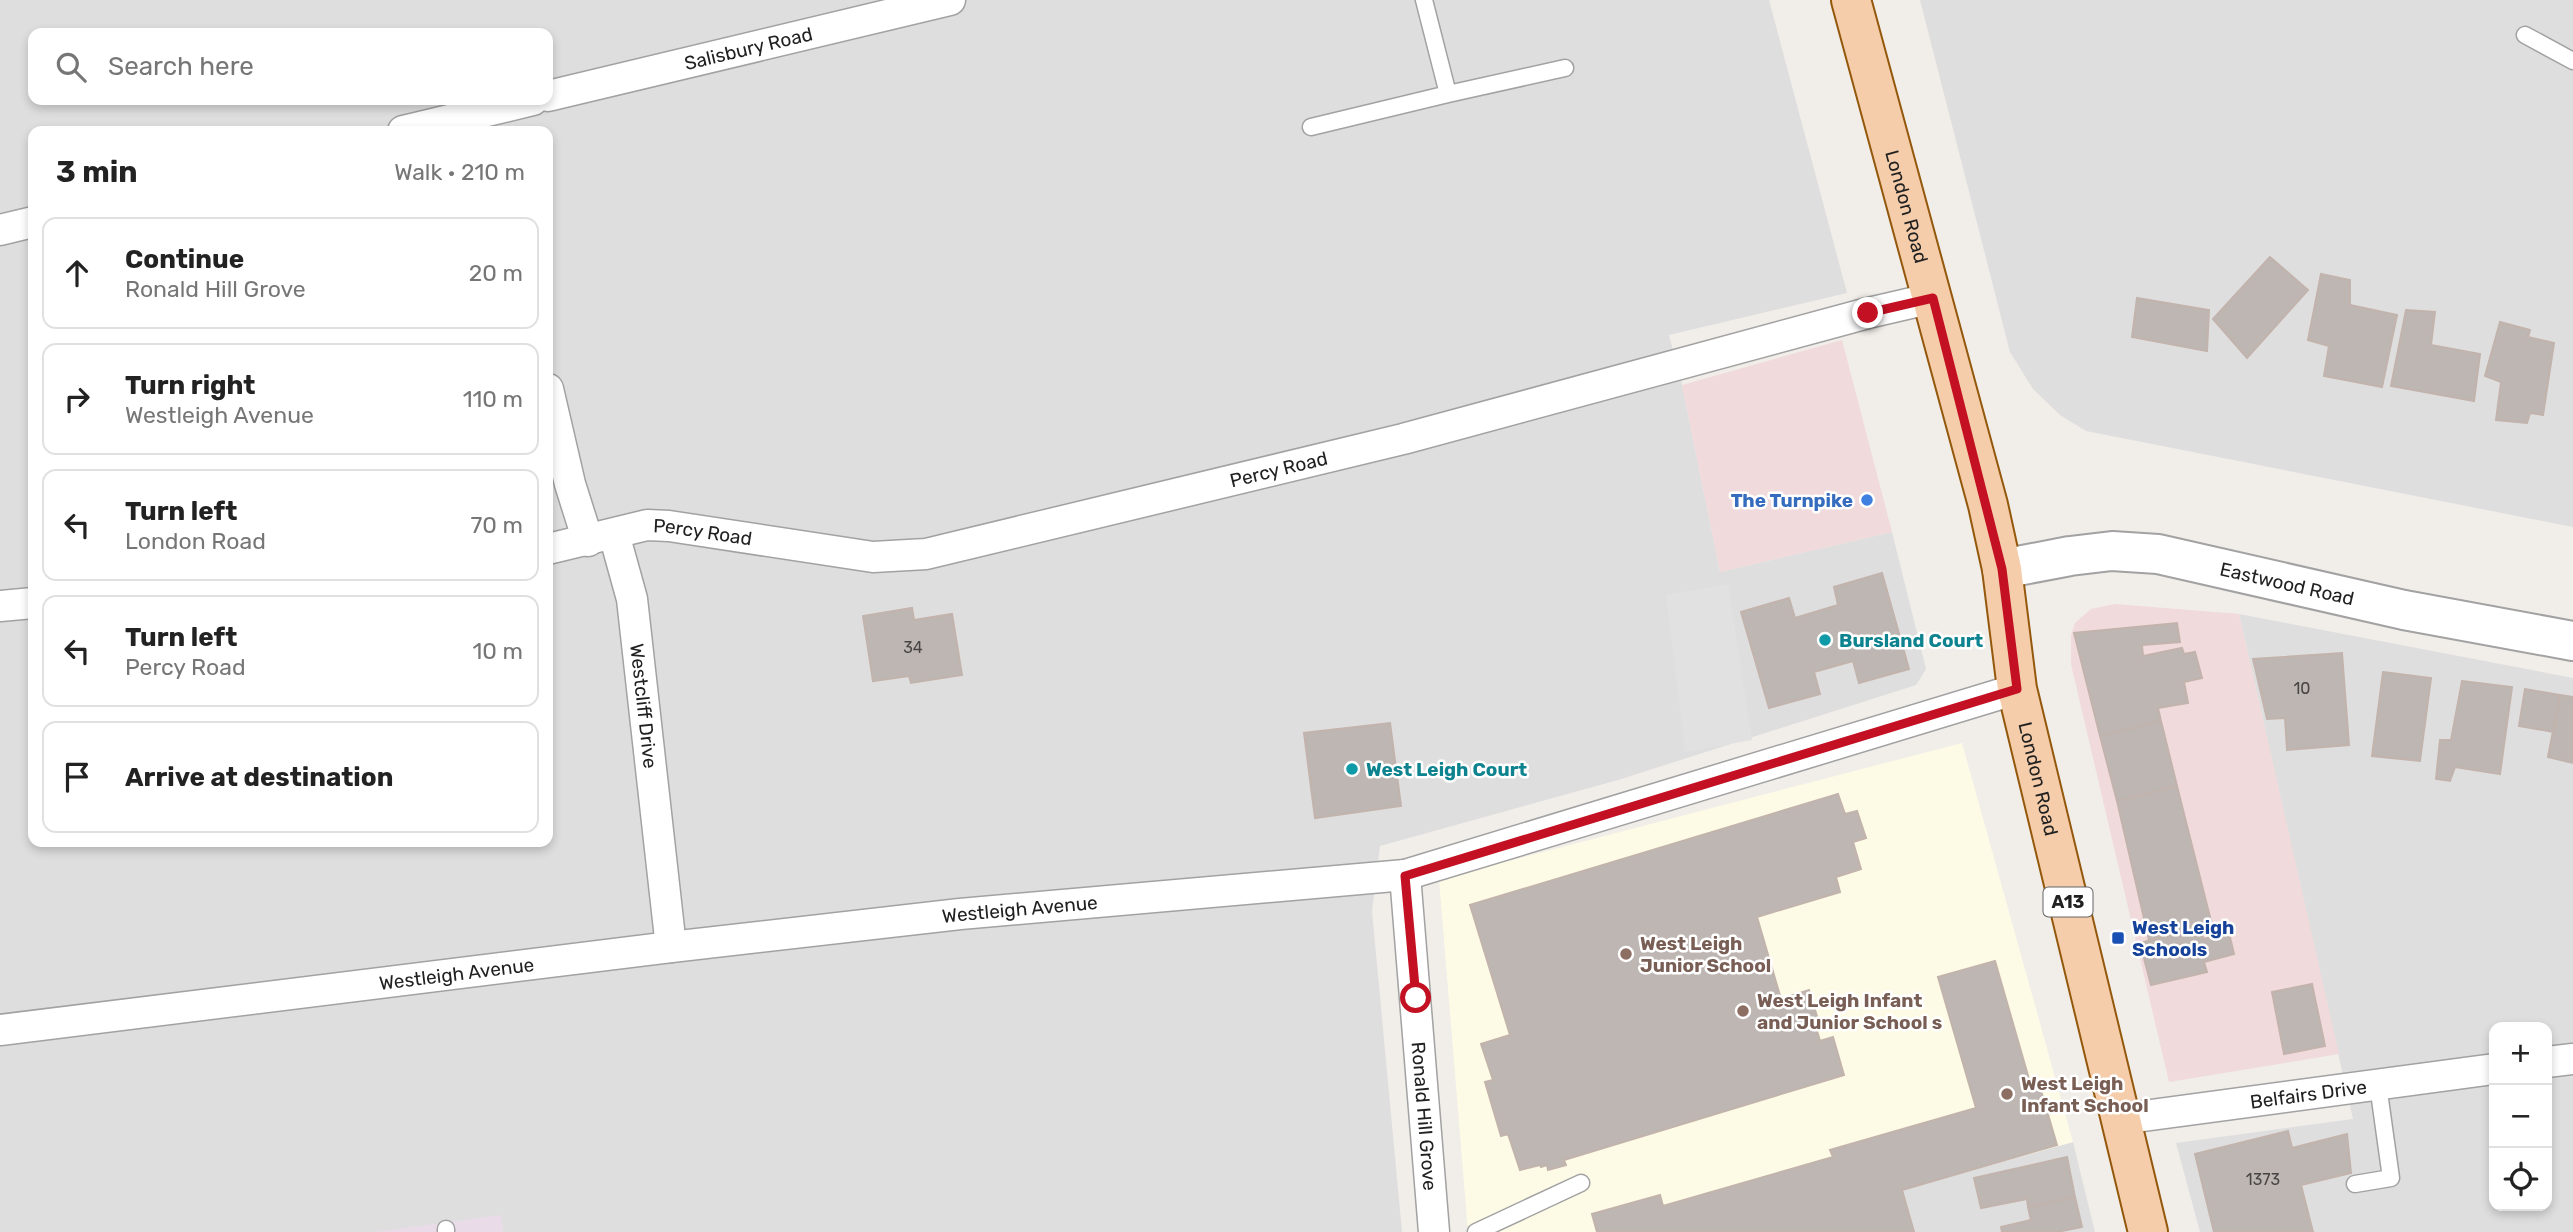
<!DOCTYPE html>
<meta charset="utf-8">
<style>
body{margin:0;font-family:Rubik,sans-serif;background:#f6f6f6;color:#222}
.controls{position:absolute;right:21px;bottom:21px;display:grid;overflow:hidden;border-radius:14px;box-shadow:0 4px 10px #0003}
.controls button{width:63px;height:63px;display:grid;place-items:center;padding:0;border:0;border-bottom:2px solid #e0e0e0;background:#fff;color:#222;font:35px sans-serif}
.stop{position:absolute;width:21px;height:21px;margin:-16px;border:5px solid #c31023;border-radius:50%;background:#fff}
.stop.end{background:#c31023;border-color:#fff;box-shadow:0 2px 7px #0008}
.list{margin:0;padding:0;list-style:none}
h2{display:flex;justify-content:space-between;align-items:center;height:91px;margin:0;padding:0 28px;font-size:30px}
h2 small{font-size:23px;font-weight:400;color:#767676}
.list li{display:grid;grid-template-columns:46px 1fr auto;gap:21px;align-items:center;box-sizing:border-box;height:112px;margin:0 14px 14px;padding:0 14px;border:2px solid #e0e0e0;border-radius:14px}
.list b{display:block;font-size:26px;white-space:nowrap}
.list p{margin:0;font-size:23px;white-space:nowrap;color:#767676}
.list em{font-size:23px;font-style:normal;color:#767676}
.icon{flex:none;width:38px;height:38px;fill:none;stroke:currentColor;stroke-width:2;stroke-linecap:round;stroke-linejoin:round}
.map{position:relative;flex:none;width:2573px;height:1232px;overflow:hidden}
.search{position:absolute;background:#fff;box-shadow:0 4px 10px #0003;left:28px;top:28px;width:525px;height:77px;display:flex;align-items:center;gap:18px;box-sizing:border-box;padding:0 24px;border-radius:14px;color:#767676;font-size:26px}
.panel{position:absolute;background:#fff;box-shadow:0 4px 10px #0003;left:28px;top:126px;width:525px;height:721px;border-radius:14px}
.map>svg:first-child{display:block}
</style>
<div class="map">
<svg width="2573" height="1232" viewBox="0 0 2573 1232">
<rect width="100%" height="100%" fill="#f1ede9"/>
<path fill="#dfdedf" fill-rule="evenodd" d="M0 0H1769L1847 293 1669 335 1682 385 1720 572 1892 532 1926 669 1916 685 1618 780 1380 846 1372 911 1402 1232H0ZM33 33H548V100H33ZM33 131H548V842H33Z
M1920 0H2573V527L2086 431 2060 415 2033 389 2010 352Z
M2239 614 2573 678V1232H2200L2176 1143 2353 1119ZM2494 1027H2547V1206H2494Z
M2073 1142 2095 1232H1914L1902 1190Z"/>
<path fill="#f0dadb" d="M1842 340 1892 532 1720 572 1682 385Z
M2115 604 2239 614 2339 1054 2169 1082 2071 664V635L2075 623 2091 609Z"/>
<path fill="#e9dce8" d="M501 1215 503 1232H376Z"/>
<path fill="#fdfbe6" d="M1962 743 2073 1142 1902 1190 1914 1232H1468L1439 879Z"/>
<path fill="#e1e1e1" d="M1728 584 1752 740 1685 752 1666 595Z"/>
<path fill="#beb6b2" stroke="#c2b3ac" stroke-width="2" d="M2270 257 2308 290 2247 358 2213 319Z
M2321 274 2350 280V305L2397 315 2382 387 2324 376 2329 346 2308 340Z
M2137 298 2209 310 2207 351 2132 337Z
M2406 310 2435 312 2431 345 2480 354 2474 401 2391 386Z
M2500 322 2530 330 2528 337 2554 343 2543 415 2530 413 2527 423 2496 420 2501 382 2485 376Z
M1882 573 1909 669 1859 683 1853 661 1814 672 1820 694 1769 708 1741 612 1789 598 1795 618 1838 605 1834 587Z
M912 608 914 620 952 614 962 675 911 683 909 676 873 681 863 616Z
M2177 623 2180 642 2142 645 2143 656 2182 648 2184 654 2195 652 2202 678 2184 682 2188 703 2158 708 2161 721 2100 736 2074 633Z
M2342 653 2349 745 2287 750 2285 718 2267 719 2253 659Z
M2383 672 2431 678 2420 761 2372 756Z
M2462 681 2512 687 2500 774 2455 767 2450 781 2436 779 2440 740H2451Z
M2525 689 2560 695 2554 732 2519 726Z
M2560 695 2573 697V763L2548 757Z
M2161 721 2177 786 2117 801 2100 736Z
M1390 723 1401 806 1315 818 1304 733Z
M2177 786 2212 925 2149 940 2117 801Z
M1838 794 1845 814 1857 811 1866 838 1853 842 1861 869 1836 877 1840 892 1757 917 1781 999 1809 990 1819 1023 1815 1024 1820 1041 1833 1037 1844 1075 1564 1160 1566 1165 1548 1170 1547 1165 1541 1167 1540 1165 1520 1170 1508 1134 1501 1136 1485 1082 1493 1080 1481 1044 1510 1035 1470 905Z
M2201 928 2203 939 2229 933 2234 954 2204 962 2207 972 2151 985 2140 943Z
M1995 961 2029 1079 2037 1077 2057 1145 1902 1190 1914 1232H1597L1592 1214 1660 1195 1663 1206 1833 1157 1830 1150 1976 1108 1938 977Z
M2312 984 2325 1046 2284 1054 2272 992Z
M2288 1131 2292 1148 2347 1134 2351 1173 2301 1185 2313 1232H2214L2195 1154Z
M2067 1157 2075 1197 2028 1207 2027 1199 1981 1208 1974 1178Z
M2075 1197 2082 1227 2057 1232H2002L2001 1227 2031 1220 2028 1207Z"/>
<g fill="none" stroke-linecap="round" stroke-linejoin="round">
<defs>
<path id="service" d="M1424 0 1448 94 1565 68
M2525 35 2573 61
M1311 127 1448 94
M2355 1184 2391 1178 2378 1085
M446 1229V1232
M1476 1232 1581 1183"/>
<g id="minor">
<path id="s1" d="M548 96 950 0"/>
<path d="M403 131 533 100"/>
<path d="M0 230 33 222"/>
<path d="M548 389 570 484 588 541"/>
<path id="s2" d="M614 534 632 599 671 947"/>
<path id="s3" d="M548 549 647 525 669 526 873 557 926 554 1403 439 1868 313 1933 298"/>
<path d="M0 606 33 603"/>
<path id="s4" d="M1405 875 1434 1232"/>
<path id="s5" d="M0 1030 671 947 960 914 1405 875 2017 689"/>
<path d="M2547 1062 2573 1059"/>
<path id="s6" d="M2121 1119 2494 1069"/>
</g>
<g id="tertiary">
<path id="s7" d="M2002 569 2070 556 2112 551 2158 554 2404 610 2573 641"/>
</g>
<g id="primary">
<path id="s8" d="M1851 0 1988 505 2002 569 2017 689 2148 1232"/>
</g>
</defs>
<use href="#service" stroke="#a2a2a2" stroke-width="19"/>
<use href="#minor" stroke="#a2a2a2" stroke-width="33"/>
<use href="#tertiary" stroke="#a2a2a2" stroke-width="42"/>
<use href="#primary" stroke="#93580c" stroke-width="42"/>
<use href="#service" stroke="#fff" stroke-width="16"/>
<use href="#minor" stroke="#fff" stroke-width="30"/>
<use href="#tertiary" stroke="#fff" stroke-width="38"/>
<use href="#primary" stroke="#f5cdaa" stroke-width="38"/>
</g>
<g fill="none" stroke-linecap="round" stroke-linejoin="round">
<path stroke="#c31023" stroke-width="9" d="M1416 998 1405 876 2017 689 2002 569 1933 298 1868 313"/>
</g>
<circle fill="#3f7fe0" stroke="#fff" stroke-width="2.5" cx="1867" cy="500" r="7"/>
<g fill="#0f9aa8" stroke="#fff" stroke-width="2.5">
<circle cx="1825" cy="640" r="7"/>
<circle cx="1352" cy="769" r="7"/>
</g>
<rect fill="#1a4fb4" stroke="#fff" stroke-width="2.5" x="2111" y="931" width="14" height="14" rx="3.5"/>
<g fill="#8d6e63" stroke="#fff" stroke-width="2.5">
<circle cx="1626" cy="954" r="7"/>
<circle cx="1743" cy="1011" r="7"/>
<circle cx="2007" cy="1094" r="7"/>
</g>
<g text-anchor="middle" stroke-width="5" stroke-linejoin="round" paint-order="stroke">
<g font-size="16" fill="#484645">
<text x="913" y="653">34</text>
<text x="2302" y="694">10</text>
<text x="2263" y="1185">1373</text>
</g>
<rect fill="#fff" stroke="#646464" stroke-width="2" x="2043.5" y="887.5" width="49" height="29" rx="5"/>
<g font-size="18" font-weight="bold" fill="#212121">
<text x="2068" y="908">A13</text>
</g>
<g font-size="19" fill="#212121" stroke="#fff">
<text dy="7" stroke="none"><textPath href="#s1" startOffset="206">Salisbury Road</textPath></text>
<text dy="7" stroke="none"><textPath href="#s8" startOffset="214">London Road</textPath></text>
<text dy="7" stroke="none"><textPath href="#s3" startOffset="746">Percy Road</textPath></text>
<text dy="7" stroke="none"><textPath href="#s3" startOffset="158">Percy Road</textPath></text>
<text dy="7" stroke="none"><textPath href="#s7" startOffset="290">Eastwood Road</textPath></text>
<text dy="7" stroke="none"><textPath href="#s2" startOffset="175">Westcliff Drive</textPath></text>
<text dy="7" stroke="none"><textPath href="#s8" startOffset="802">London Road</textPath></text>
<text dy="7" stroke="none"><textPath href="#s5" startOffset="1027">Westleigh Avenue</textPath></text>
<text dy="7" stroke="none"><textPath href="#s5" startOffset="460">Westleigh Avenue</textPath></text>
<text dy="7" stroke="none"><textPath href="#s6" startOffset="189">Belfairs Drive</textPath></text>
<text dy="7" stroke="none"><textPath href="#s4" startOffset="242">Ronald Hill Grove</textPath></text>
</g>
<g font-size="19" font-weight="bold" fill="#366cbe" stroke="#fff" text-anchor="end">
<text x="1853" y="507">The Turnpike</text>
</g>
<g font-size="19" font-weight="bold" fill="#0d838f" stroke="#fff" text-anchor="start">
<text x="1839" y="647">Bursland Court</text>
<text x="1366" y="776">West Leigh Court</text>
</g>
<g font-size="19" font-weight="bold" fill="#164399" stroke="#fff" text-anchor="start">
<text x="2132" y="934">West Leigh<tspan x="2132" dy="22">Schools</tspan></text>
</g>
<g font-size="19" font-weight="bold" fill="#785e54" stroke="#fff" text-anchor="start">
<text x="1640" y="950">West Leigh<tspan x="1640" dy="22">Junior School</tspan></text>
<text x="1757" y="1007">West Leigh Infant<tspan x="1757" dy="22">and Junior School s</tspan></text>
<text x="2021" y="1090">West Leigh<tspan x="2021" dy="22">Infant School</tspan></text>
</g>
</g>
</svg>
<div class="controls">
<button>+</button>
<button>−</button>
<button><svg class="icon" aria-label="locate" viewBox="0 0 24 24"><circle cx="12" cy="12" r="6"/><path d="M12 2v4M12 18v4M2 12h4M18 12h4"/></svg></button>
</div>
<div class="stop" style="left:1416px;top:998px"></div>
<div class="stop end" style="left:1868px;top:313px"></div>
<div class="search"><svg class="icon" aria-label="search" viewBox="0 0 24 24"><circle cx="10" cy="10" r="6"/><path d="M15 15l6 6"/></svg>Search here</div>
<section class="panel">
<h2>3 min<small>Walk · 210 m</small></h2>
<ul class="list">
<li><svg class="icon" aria-label="ahead" viewBox="0 0 24 24"><path d="M12 20V5M6 11l6-6 6 6"/></svg><div><b>Continue</b><p>Ronald Hill Grove</p></div><em>20 m</em></li>
<li><svg class="icon" aria-label="right" viewBox="0 0 24 24"><path d="M7 20v-9h11M14 6l5 5-5 5"/></svg><div><b>Turn right</b><p>Westleigh Avenue</p></div><em>110 m</em></li>
<li><svg class="icon" aria-label="left" viewBox="0 0 24 24"><path d="M17 20v-9H6M10 6l-5 5 5 5"/></svg><div><b>Turn left</b><p>London Road</p></div><em>70 m</em></li>
<li><svg class="icon" aria-label="left" viewBox="0 0 24 24"><path d="M17 20v-9H6M10 6l-5 5 5 5"/></svg><div><b>Turn left</b><p>Percy Road</p></div><em>10 m</em></li>
<li><svg class="icon" aria-label="arrive" viewBox="0 0 24 24"><path d="M6 21V4h12l-3 4 3 4H6"/></svg><div><b>Arrive at destination</b></div></li>
</ul>
</section>
</div>
